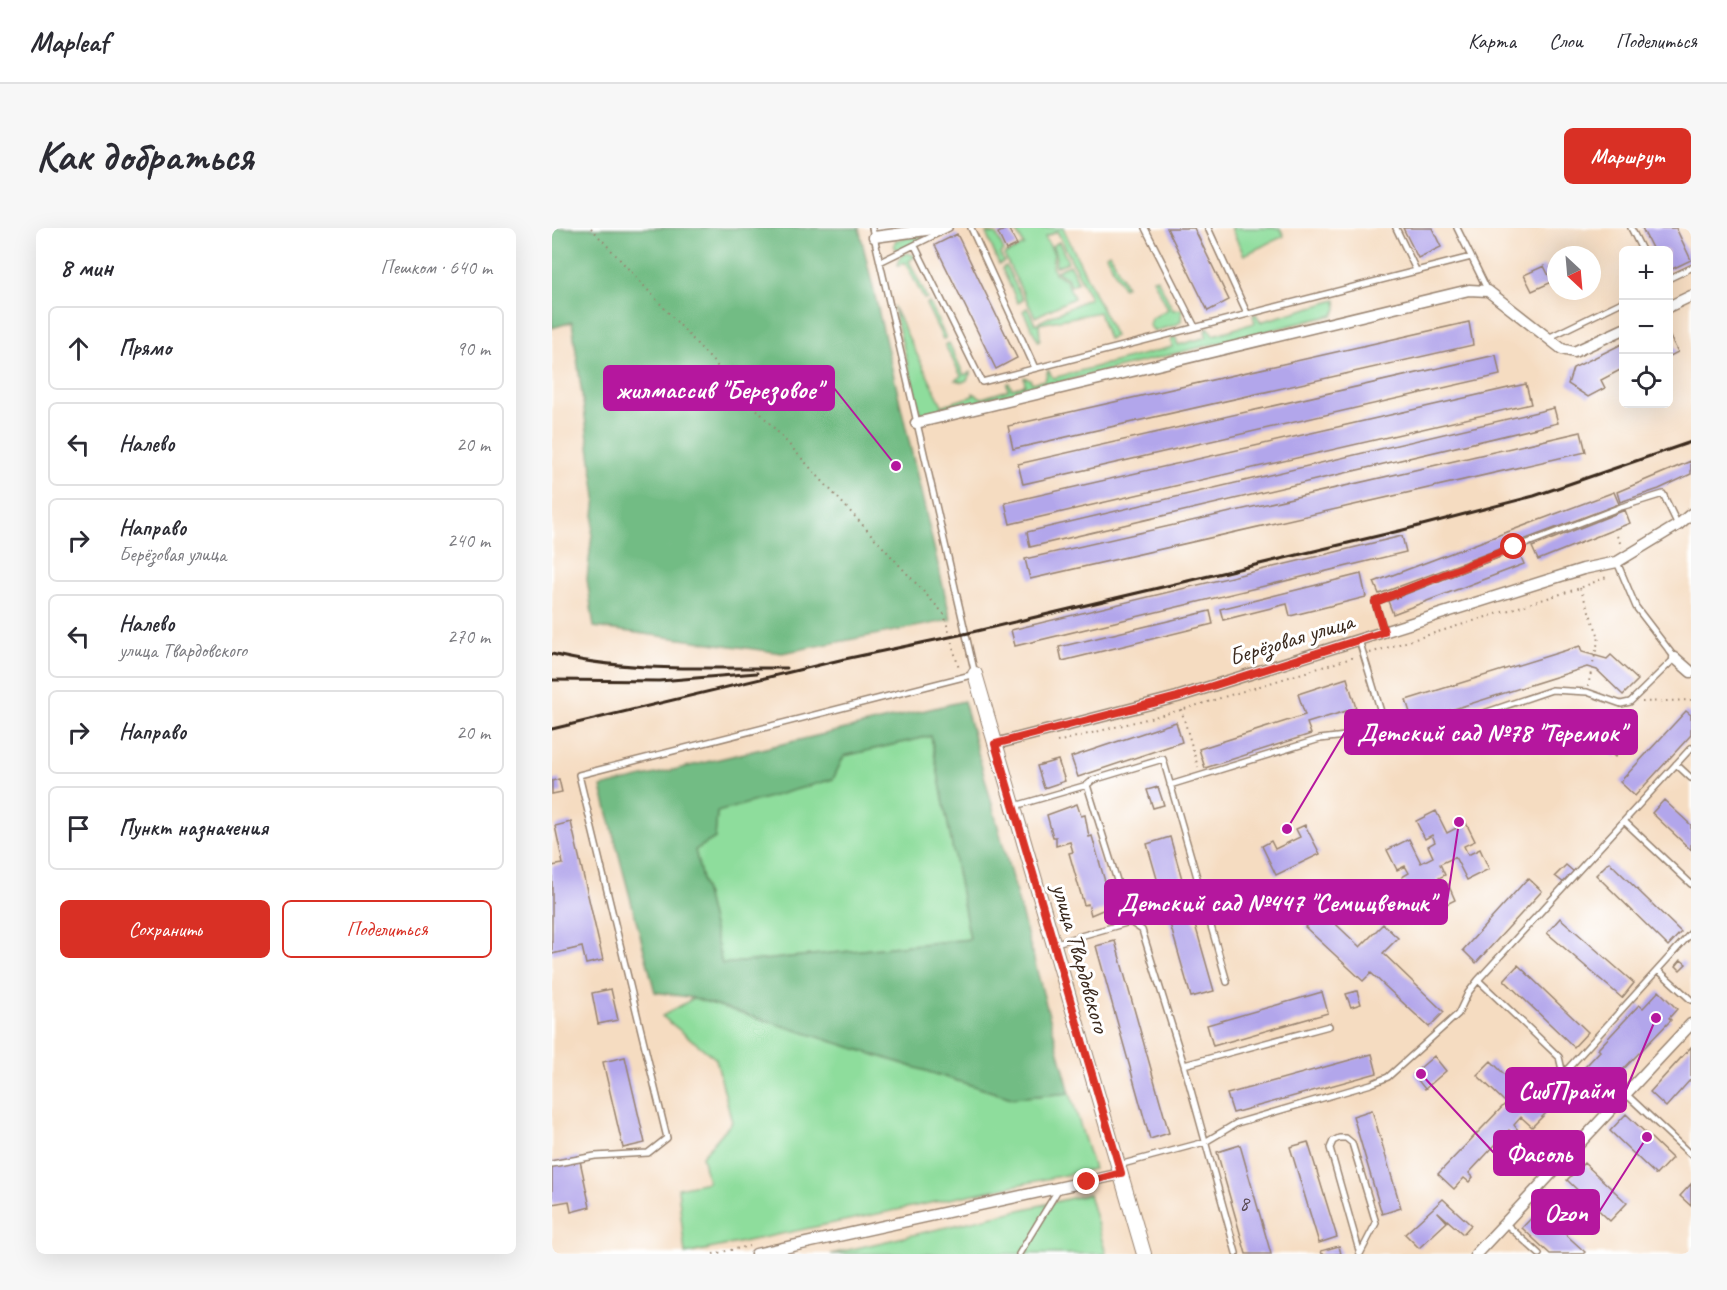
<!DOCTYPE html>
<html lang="ru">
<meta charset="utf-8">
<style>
body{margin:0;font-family:Caveat,sans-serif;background:#f7f7f7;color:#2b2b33}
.controls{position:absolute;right:18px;top:18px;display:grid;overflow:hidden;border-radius:9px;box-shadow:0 6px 24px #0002}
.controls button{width:54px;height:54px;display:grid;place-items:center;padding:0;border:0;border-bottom:2px solid #e1e1e2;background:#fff;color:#2b2b33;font:30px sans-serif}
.compass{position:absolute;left:995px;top:18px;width:54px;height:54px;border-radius:50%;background:#fff;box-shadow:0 6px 24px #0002;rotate:154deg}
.stop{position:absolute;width:18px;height:18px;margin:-14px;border:4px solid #d93025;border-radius:50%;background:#fff}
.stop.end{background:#d93025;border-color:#fff;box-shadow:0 2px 6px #0008}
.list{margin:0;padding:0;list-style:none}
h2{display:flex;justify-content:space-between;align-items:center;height:78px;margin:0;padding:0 24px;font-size:26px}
h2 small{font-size:20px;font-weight:400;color:#7c7c81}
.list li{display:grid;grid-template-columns:39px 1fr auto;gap:18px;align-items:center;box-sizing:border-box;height:84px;margin:0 12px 12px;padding:0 12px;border:2px solid #e1e1e2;border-radius:9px}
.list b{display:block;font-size:22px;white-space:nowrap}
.list p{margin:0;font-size:20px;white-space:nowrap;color:#7c7c81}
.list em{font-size:20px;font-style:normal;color:#7c7c81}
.actions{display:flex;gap:12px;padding:18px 24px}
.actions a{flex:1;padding:14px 0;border:2px solid #d93025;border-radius:9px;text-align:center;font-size:21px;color:#d93025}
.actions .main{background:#d93025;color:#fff}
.icon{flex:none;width:33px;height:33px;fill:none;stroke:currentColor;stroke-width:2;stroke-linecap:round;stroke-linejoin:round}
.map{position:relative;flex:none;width:1139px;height:1026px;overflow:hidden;border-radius:9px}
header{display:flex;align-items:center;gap:36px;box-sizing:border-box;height:84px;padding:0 30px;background:#fff;border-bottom:2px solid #e1e1e2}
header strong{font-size:28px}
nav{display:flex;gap:33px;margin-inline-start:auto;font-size:21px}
.intro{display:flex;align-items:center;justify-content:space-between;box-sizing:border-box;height:144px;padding:0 36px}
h1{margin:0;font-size:42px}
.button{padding:15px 27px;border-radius:9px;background:#d93025;color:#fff;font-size:21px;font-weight:700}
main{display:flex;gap:36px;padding:0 36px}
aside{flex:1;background:#fff;border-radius:9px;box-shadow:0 6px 24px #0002}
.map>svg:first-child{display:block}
</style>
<header>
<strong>Mapleaf</strong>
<nav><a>Карта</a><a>Слои</a><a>Поделиться</a></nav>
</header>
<div class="intro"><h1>Как добраться</h1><a class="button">Маршрут</a></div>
<main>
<aside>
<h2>8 мин<small>Пешком · 640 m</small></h2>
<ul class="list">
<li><svg class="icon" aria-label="ahead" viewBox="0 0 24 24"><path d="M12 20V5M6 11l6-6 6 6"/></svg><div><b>Прямо</b></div><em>90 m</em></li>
<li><svg class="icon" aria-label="left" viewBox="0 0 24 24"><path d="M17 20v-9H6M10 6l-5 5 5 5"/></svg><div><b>Налево</b></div><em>20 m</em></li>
<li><svg class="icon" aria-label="right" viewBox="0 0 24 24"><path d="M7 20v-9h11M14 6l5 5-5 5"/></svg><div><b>Направо</b><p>Берёзовая улица</p></div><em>240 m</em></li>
<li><svg class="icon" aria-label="left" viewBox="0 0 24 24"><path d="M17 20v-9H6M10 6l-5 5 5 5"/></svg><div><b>Налево</b><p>улица Твардовского</p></div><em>270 m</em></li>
<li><svg class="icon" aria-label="right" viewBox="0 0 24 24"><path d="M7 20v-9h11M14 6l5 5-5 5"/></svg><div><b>Направо</b></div><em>20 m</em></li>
<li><svg class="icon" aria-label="arrive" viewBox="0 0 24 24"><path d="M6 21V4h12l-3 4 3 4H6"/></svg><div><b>Пункт назначения</b></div></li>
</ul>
<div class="actions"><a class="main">Сохранить</a><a>Поделиться</a></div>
</aside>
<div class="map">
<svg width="1139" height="1026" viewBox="0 0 1139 1026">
<rect width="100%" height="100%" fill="#fff"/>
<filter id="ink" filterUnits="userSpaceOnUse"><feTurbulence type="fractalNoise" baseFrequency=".0167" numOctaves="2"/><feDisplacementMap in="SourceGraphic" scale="12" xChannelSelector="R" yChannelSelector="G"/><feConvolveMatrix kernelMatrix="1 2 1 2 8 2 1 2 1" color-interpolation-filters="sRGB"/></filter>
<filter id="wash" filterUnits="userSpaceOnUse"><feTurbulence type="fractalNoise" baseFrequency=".008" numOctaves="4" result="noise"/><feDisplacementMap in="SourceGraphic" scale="24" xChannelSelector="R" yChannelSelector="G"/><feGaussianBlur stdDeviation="1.35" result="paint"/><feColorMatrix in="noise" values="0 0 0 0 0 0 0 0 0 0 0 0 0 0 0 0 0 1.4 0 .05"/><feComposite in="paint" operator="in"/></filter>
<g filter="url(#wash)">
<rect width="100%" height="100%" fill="#f5dcc1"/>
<path fill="#8edd9c" stroke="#64845d" stroke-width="1.5" d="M462 0H511L563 108 556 111 547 84 487 96 488 112 486 113 471 83 475 80 483 96 538 70 505 3 493 9 502 26 500 39 503 45 514 52 522 70 483 89 452 27 472 17Z
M679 0H728L732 8 692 27Z
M434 5 444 6 452 23 448 26 452 34 447 36Z
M377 6 348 23 344 21 342 17 344 12Z
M507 14 516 34 503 39 504 26 500 18Z
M355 25 364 28 357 33 375 70 372 71 353 34 346 38C346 30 348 28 355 25Z
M558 25 574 58 571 60 554 27Z
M518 37 526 54 519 58 515 50 504 43Z
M454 38 471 72 466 75 450 40Z
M605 50 621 82 630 81 629 93 624 97 602 103 597 97 599 91 616 81 601 51Z
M784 72 785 81 781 87 393 182 392 177 421 168V165L430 170 456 162 455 156 457 155 460 161 473 157 472 149 478 151 480 155 493 152 496 142 501 150 620 119 619 110 622 109 624 110 626 117 655 109 653 104 656 99 661 107 703 95 701 87 704 86 708 94Z
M377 74 394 110 391 111 374 76Z
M341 78 390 177 387 186 368 185Z
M397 115 412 147 419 144 415 152 411 154 403 152 409 148 393 117Z
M379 508 418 711 170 736 143 622 163 610 165 584 281 551 292 528Z
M142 770 459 870 518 865 542 941 133 1026 126 960 156 954 150 928 180 894 164 831 110 788Z
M537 966 554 1026H279Z"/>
<path fill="#72bc84" stroke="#567351" stroke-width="1.5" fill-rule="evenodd" d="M0 0H307L399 392 230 425 42 399 35 351 44 269 20 94 0 100Z
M412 473 518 865 460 870 142 770 103 764 49 559ZM379 508 418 711 170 736 143 622 163 610 165 584 281 551 292 528Z"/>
<g id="blocks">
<path fill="#b2a6eb" d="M456 0 465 17 454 22 446 5Z
M615 0H642L677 72 656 83Z
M851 0H880L889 19 866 30Z
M1090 0H1124L1139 32 1116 43V22H1101Z
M405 6 465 130 444 141 383 17Z
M992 38 1000 54 980 63 972 47Z
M917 94 921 117 461 221 456 198Z
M1116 105 1126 124 1116 129Z
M1072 115V140L1049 152 1053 160 1036 169 1016 156 1021 140Z
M944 127 948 147 471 256 466 236Z
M974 156 979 176 458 296 453 275Z
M1002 180 1006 195 478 319 475 304Z
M1029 204 1034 224 478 351 473 331Z
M1139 233V246L1107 261 1068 274 1065 264Z
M1062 264 1067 276 827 366 822 354Z
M1073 282 1078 295 986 332 980 319Z
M850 308 854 324 463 418 459 402Z
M966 322 972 336 841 386 836 373Z
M809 346 814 369 738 388 735 376 671 392 668 381Z
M658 383 661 396 510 433 507 419Z
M1028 418 1030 424 1055 431 1059 427 1086 452 1071 467 1045 442 1035 439 861 494 854 472Z
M795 450 804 480 755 495 759 506 653 540 647 521 753 487 746 466Z
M1134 483 1139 487V507L1083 568 1068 554Z
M624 494 630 514 526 549 519 529Z
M1063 498 1078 512 1063 529 1048 515Z
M506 532 513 553 492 560 485 538Z
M7 551 10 564 0 566V553Z
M606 559 612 577 601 580 595 562Z
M1112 572 1139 597V622L1100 585Z
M525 576 529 588 533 587 537 609 540 608 560 678 539 687 536 676 532 677 517 625 521 624 518 614 504 618V609H501L495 587Z
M884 583 895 605 914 595 923 613 912 618 916 627 928 621 937 641 915 652 903 629 888 636 893 647 885 651 889 660 896 656 903 672 885 681 874 660 859 667 850 649 857 645 853 638 845 642 835 622 857 611 869 635 881 629 876 618 883 614 880 607 873 611 864 593Z
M19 594 51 732 34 736 30 719 0 726V638L11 636 3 598Z
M753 597 768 626 724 647 710 618 719 613 723 621 748 609 744 601Z
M618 609 662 763 639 769 595 616Z
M1057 634 1129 704 1116 718 1044 647Z
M1014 637 1022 644 1012 655 1003 648Z
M976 650 990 663 924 735 911 722Z
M769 682 808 719 831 696 846 710 831 725 892 784 877 799 819 745 811 753 753 699Z
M1008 690 1082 755 1070 770 995 705Z
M563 713 617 905 598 911 544 718Z
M1129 732 1134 736 1128 742 1124 738Z
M966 737 1036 804 1022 819 952 752Z
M59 761 66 792 46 796 40 765Z
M805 763 809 776 799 779 794 766Z
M1107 763 1125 781 1117 790 1119 792 1062 851 1060 849 1052 857 1033 839 1048 823 1046 821 1087 777 1091 780Z
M770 764 776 785 661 818 655 797Z
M1139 819V851L1114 879 1098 864Z
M820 826 825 845 681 885 675 866Z
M882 828 894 843 873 861 861 846Z
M73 829 93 915 71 920 51 834Z
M939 833 953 847 957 842 962 847 958 851 994 885 980 899 969 889 962 897 966 902 962 907 957 902 917 945 921 949 917 954 912 950 902 961 886 946 954 875 925 847Z
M820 882 849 980 830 986 801 888Z
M1074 886 1120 930 1104 947 1058 903Z
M756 914 785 1009 767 1015 738 919Z
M688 917 719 1026H694L665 924Z
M27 928 38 979 19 984 17 973 0 976V934Z
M1032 935 1075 975 1058 993 1015 952Z
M1139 956V978L1128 968Z
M891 971 919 997 911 1006 885 983 895 994 867 1020 853 1006Z
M987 982 1033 1024 1031 1026H998L970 1000Z
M787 1018 789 1026H770L769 1023Z"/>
</g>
</g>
<g filter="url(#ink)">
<use href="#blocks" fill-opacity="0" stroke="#988370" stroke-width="1.5"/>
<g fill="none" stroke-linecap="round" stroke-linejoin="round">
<defs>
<path id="service" d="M419 0 483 140
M593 0 643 99
M656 0 695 85
M844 0 864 42
M905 0 936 63
M1079 0 1090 22
M363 18 430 154 919 29
M328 34 397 0
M1116 51 1139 40
M996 110 1072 73
M832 403 823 374 1069 279 1111 266 1126 297
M807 412 833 497 843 507 858 510 1000 462 1035 464 1069 476 1078 474 1123 430 1084 379 1065 334
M1124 536 1139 550
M618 557 768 511 793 508 833 497
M463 578 535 557 541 552 611 531 675 754
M1072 593 1139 656
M578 694 590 702 632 837 684 1025
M504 715 578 694 535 557
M1106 742 1139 772
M926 752 1007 829 1011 846 1056 886
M632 837 777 798
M1011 846 1139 705
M1074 866 1139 927
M787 910H794L800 915 824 995 808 1026 778 920 781 913Z
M0 936 43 928 96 925 115 910 27 547 423 446 320 0
M567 937 653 914 685 895 819 856 836 849 906 786 916 765 926 752 1139 520
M953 995 987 1026
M467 1026 506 962"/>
<path id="minor" d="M322 9 389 0
M1116 79 1139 68
M364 195 917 62 936 63 1010 121 1022 124 1072 101
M1123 430 1139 444
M443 516 625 469 1031 341 1065 334 1126 297 1139 286
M204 1026 569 946
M924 1026 1139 796"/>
<path id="tertiary" d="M423 446 592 1026"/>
</defs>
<use href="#service" stroke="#988370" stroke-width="8"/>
<use href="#minor" stroke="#988370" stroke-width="13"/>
<use href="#tertiary" stroke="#988370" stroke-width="16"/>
<path stroke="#988370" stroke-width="2" stroke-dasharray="1.5 4.5" stroke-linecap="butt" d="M39 0 392 386 407 441
M1065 308 1070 319
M1028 360 1047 409 1036 458
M818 425 1028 360 1057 348
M1090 474 1139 472
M629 481 646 539
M505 514 629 482 803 429
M161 1026 197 1018"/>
<use href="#service" stroke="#fff" stroke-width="5"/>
<use href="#minor" stroke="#fff" stroke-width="10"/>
<use href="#tertiary" stroke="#fff" stroke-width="14"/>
<path stroke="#3b2a1e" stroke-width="3" d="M0 426C75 445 158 439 235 440
M0 452 107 453 205 445
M0 501 288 432 412 406 851 302 982 268 1139 214"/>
</g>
</g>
<g fill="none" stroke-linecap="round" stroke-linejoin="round" filter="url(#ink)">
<path stroke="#d93025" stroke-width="8" d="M535 954 569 945 443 516 625 469 832 404 823 374 962 319"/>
</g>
<g text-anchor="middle" stroke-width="6" stroke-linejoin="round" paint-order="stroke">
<g font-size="21" fill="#594951">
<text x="692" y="982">8</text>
</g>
<g font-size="24" fill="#3b2a1e" stroke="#fff">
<text transform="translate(739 411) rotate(-17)" y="8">Берёзовая улица</text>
<text transform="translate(529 730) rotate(74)" y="8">улица Твардовского</text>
</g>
</g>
<path fill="none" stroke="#b5179e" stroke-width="2" d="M344 238L282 160M735 601L793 504M907 594L895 674M1104 790L1074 862M869 846L942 925M1095 909L1047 984"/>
<g fill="#b5179e" stroke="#fff" stroke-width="2">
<circle cx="344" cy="238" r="6"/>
<circle cx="735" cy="601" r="6"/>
<circle cx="907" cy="594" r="6"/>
<circle cx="1104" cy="790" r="6"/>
<circle cx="869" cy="846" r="6"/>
<circle cx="1095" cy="909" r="6"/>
</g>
<g fill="#b5179e" stroke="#b5179e" stroke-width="2">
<rect x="52" y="138" width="230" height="44" rx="6"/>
<rect x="793" y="482" width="292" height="44" rx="6"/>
<rect x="553" y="652" width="342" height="44" rx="6"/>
<rect x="954" y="840" width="120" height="44" rx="6"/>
<rect x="942" y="903" width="90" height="44" rx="6"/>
<rect x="980" y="962" width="67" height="44" rx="6"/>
</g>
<g font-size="26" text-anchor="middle" font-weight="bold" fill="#fff">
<text x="167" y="170">жилмассив "Березовое"</text>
<text x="939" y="513">Детский сад №78 "Теремок"</text>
<text x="724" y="683">Детский сад №447 "Семицветик"</text>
<text x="1014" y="871">СибПрайм</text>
<text x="987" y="934">Фасоль</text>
<text x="1014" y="993">Ozon</text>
</g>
</svg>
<div class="controls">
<button>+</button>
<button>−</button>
<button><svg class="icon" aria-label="locate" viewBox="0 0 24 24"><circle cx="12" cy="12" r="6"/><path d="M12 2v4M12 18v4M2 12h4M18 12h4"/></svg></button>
</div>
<svg class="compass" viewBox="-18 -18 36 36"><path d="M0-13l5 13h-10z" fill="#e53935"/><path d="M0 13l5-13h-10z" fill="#7c7c81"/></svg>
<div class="stop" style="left:962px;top:319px"></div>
<div class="stop end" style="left:535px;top:954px"></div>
</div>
</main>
